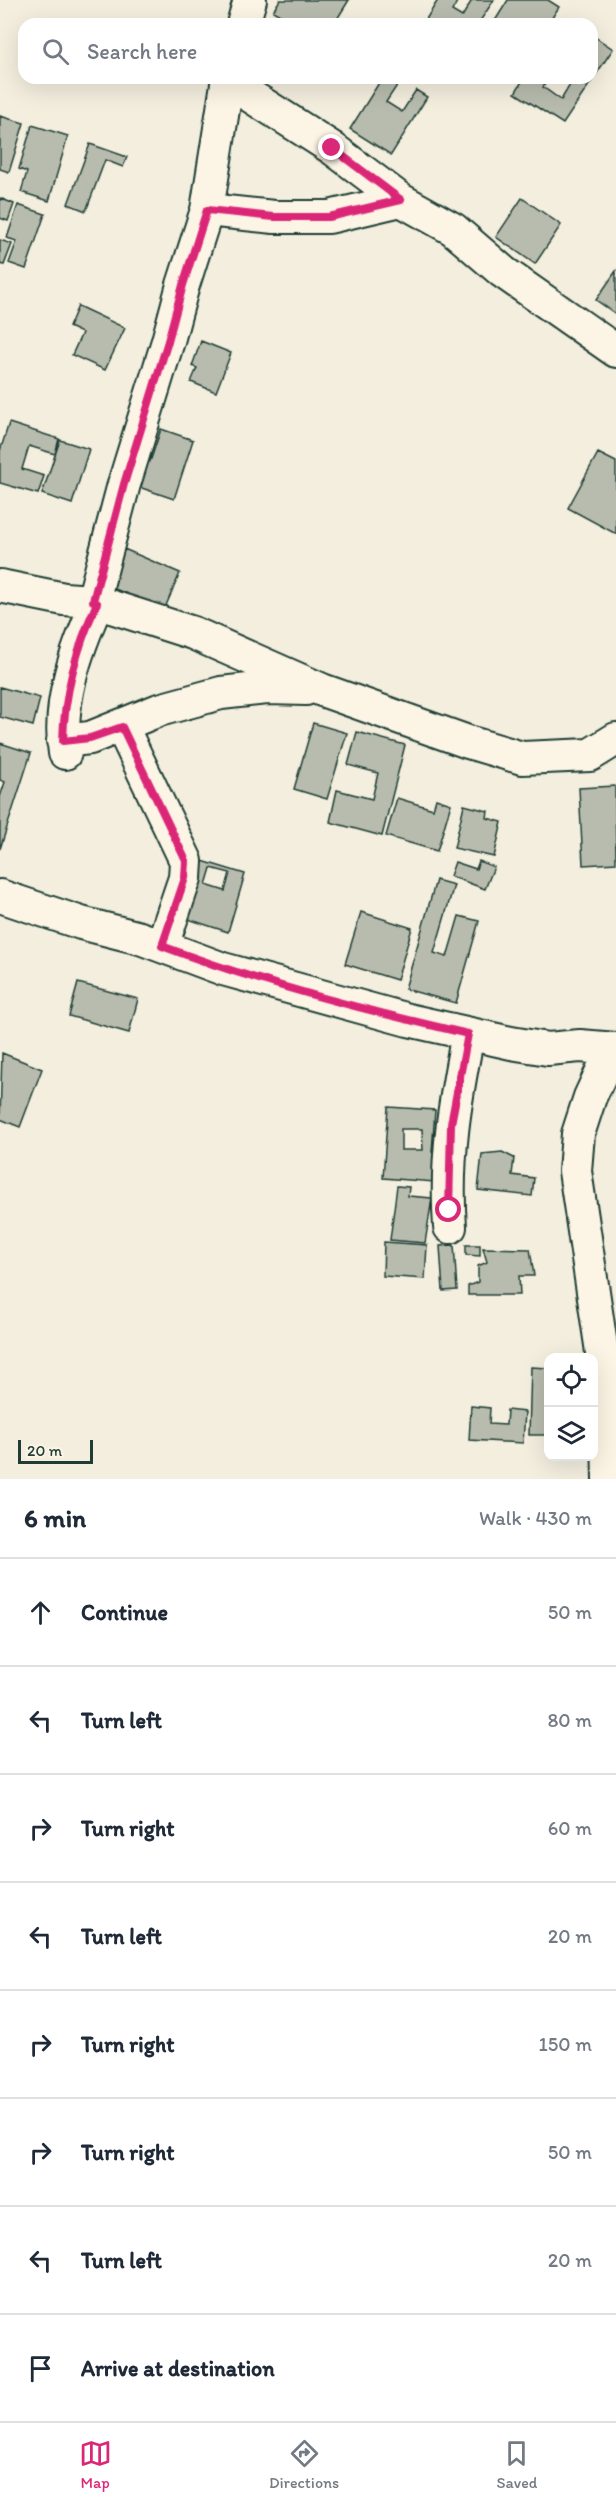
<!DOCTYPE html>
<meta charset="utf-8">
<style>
body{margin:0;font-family:Itim,sans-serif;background:#f2f2f3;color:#1f2937}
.controls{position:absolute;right:18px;bottom:18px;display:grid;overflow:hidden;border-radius:12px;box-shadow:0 6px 24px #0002}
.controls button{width:54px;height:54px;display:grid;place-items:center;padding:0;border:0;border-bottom:2px solid #e0e1e3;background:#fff;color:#1f2937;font:30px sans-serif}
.scale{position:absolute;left:18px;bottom:15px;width:75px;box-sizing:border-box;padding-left:6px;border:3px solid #1f3d34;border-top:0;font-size:16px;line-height:21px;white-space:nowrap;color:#1f3d34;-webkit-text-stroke:4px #fcf5e5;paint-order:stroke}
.stop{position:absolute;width:18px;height:18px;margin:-14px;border:4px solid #db2777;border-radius:50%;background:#fff}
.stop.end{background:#db2777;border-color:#fff;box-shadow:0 2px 6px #0008}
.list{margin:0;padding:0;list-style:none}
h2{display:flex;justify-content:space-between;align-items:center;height:78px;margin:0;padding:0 24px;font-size:26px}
h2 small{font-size:20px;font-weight:400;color:#747a83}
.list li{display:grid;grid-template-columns:39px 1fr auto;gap:18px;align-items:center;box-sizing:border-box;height:108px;padding:0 24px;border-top:2px solid #e0e1e3}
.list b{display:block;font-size:22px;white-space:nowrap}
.list em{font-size:20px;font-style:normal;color:#747a83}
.icon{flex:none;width:33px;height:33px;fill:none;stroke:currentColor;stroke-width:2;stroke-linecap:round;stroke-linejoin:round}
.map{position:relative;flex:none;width:616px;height:1479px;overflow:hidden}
.search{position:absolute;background:#fff;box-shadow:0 6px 24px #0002;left:18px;right:18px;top:18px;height:66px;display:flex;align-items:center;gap:15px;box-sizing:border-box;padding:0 21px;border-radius:18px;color:#747a83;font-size:22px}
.sheet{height:942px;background:#fff}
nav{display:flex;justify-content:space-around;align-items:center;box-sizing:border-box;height:84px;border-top:2px solid #e0e1e3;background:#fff;font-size:16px;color:#747a83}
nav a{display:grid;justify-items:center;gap:3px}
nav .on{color:#db2777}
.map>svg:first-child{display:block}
</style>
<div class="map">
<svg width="616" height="1479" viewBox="0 0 616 1479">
<rect width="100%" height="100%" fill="#f3eede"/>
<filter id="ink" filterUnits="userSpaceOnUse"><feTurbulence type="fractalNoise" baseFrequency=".0167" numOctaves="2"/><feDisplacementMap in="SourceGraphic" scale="12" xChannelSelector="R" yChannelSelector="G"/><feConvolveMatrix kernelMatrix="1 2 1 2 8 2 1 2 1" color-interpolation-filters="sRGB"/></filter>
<g filter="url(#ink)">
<path fill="#b8bcae" stroke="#1f3d34" stroke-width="1.5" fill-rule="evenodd" d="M280 0H349L334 24H295L273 11Z
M438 0H458L452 11 462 17 472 0H494L478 24H423Z
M508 0H548L559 7 548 24H514L509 21 507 24H493Z
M592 35 613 49 563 124 515 93 524 78H549L543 87 561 100 574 78H592Z
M382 78H396L400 81 386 102 402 112 416 90 427 97 391 155 350 129Z
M0 116 24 123 9 172 0 169Z
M32 125 68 136 49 201 21 192 27 172 19 169Z
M90 144 127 157 123 167 105 160 86 211 68 204Z
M0 198 14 204 8 221 0 218Z
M522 198 561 225 535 264 496 237Z
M18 205 45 214 26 269 9 263 17 241 7 238Z
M0 240 12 244 4 265 0 264Z
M616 271V314L596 300Z
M78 306 125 328 105 370 72 355 82 333 69 327Z
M201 341 231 353 216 392 191 382 197 368 192 366Z
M9 423 59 439 55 454 29 446 22 469 44 476 38 494 0 483V451Z
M161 429 193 440 174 499 136 486 145 457 151 459Z
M60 440 89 449 72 504 42 494Z
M598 453 616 462V534L568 508Z
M124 549 180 573 164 610 108 586Z
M0 687 40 698 33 726 0 717Z
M313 723 347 733 327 799 294 789Z
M357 732 405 745 382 836 330 822 337 790 372 799 378 773 348 765Z
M0 743 31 753 0 849V797L5 782 0 780Z
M615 786 616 863 583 865 579 788Z
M397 798 433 809 436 799 451 804 437 851 386 836Z
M464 805 488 811 487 818 502 822 494 857 454 848Z
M199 860 245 874 228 932 182 917ZM211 868 230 873 225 891 206 885Z
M479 861 494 867 485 889 450 876 455 862 476 869Z
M436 880 454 885 434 953 447 957 459 916 479 921 456 1003 405 989Z
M361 912 412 928 397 980 345 964Z
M78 983 138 999 129 1033 69 1016Z
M2 1053 42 1069 20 1127 0 1119Z
M388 1107 435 1110 432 1152H437L435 1182 383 1178ZM401 1129H422L423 1150H401Z
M502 1152 514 1158 512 1175 534 1178 532 1196 478 1190 482 1154Z
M397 1186 409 1187 408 1196 432 1198 425 1243 390 1240Z
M384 1242 427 1245 425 1279 383 1276Z
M454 1245 457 1290 443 1291 440 1246Z
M466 1245H480V1256L466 1255Z
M483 1248 530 1249 534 1276H519L520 1295H468V1286L478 1282V1266L487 1262Z
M531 1367 548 1368V1435H529Z
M471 1406 490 1408 489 1424 506 1425 507 1410 525 1412 523 1443 469 1440Z"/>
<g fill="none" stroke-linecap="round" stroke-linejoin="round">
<defs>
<path id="minor" d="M243 24 250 0
M227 81 332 148 401 200 453 229 503 272 616 351
M207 210 274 217H329L401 200
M0 586 64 599 93 601 193 633 322 690 468 742 522 758 590 755 616 739
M93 601 124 484 168 341 183 285 207 210 228 78
M122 727 186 861 185 878 162 946
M63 741 90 738 159 710 221 693 267 688 306 689
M65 753C57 701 77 649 97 603
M0 896 81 923 140 938 223 969 408 1020 511 1043 548 1049 580 1046 616 1049
M450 1227C445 1158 455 1101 468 1034
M609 1479 607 1397 601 1345 575 1171 578 1134 590 1097 603 1069 616 1053"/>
</defs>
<use href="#minor" stroke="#1f3d34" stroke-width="36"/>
<use href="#minor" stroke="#fcf5e5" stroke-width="32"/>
</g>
</g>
<g fill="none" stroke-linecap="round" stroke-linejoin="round" filter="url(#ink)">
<path stroke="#db2777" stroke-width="8" d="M332 148 401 200 329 217H274L207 210 183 285 168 341 124 484 93 601 97 603C77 647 64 692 63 741L90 738 122 727 186 861 185 878 162 946C262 984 365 1010 468 1034L451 1124 449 1210"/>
</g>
</svg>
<div class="controls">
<button><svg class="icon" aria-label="locate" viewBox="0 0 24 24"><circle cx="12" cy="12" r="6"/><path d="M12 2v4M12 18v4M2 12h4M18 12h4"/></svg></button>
<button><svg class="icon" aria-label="layers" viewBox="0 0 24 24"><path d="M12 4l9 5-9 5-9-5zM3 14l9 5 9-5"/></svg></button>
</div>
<div class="scale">20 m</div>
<div class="stop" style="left:449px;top:1210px"></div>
<div class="stop end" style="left:332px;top:148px"></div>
<div class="search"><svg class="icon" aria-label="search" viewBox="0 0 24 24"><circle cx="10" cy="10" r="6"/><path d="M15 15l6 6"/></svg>Search here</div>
</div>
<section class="sheet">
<h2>6 min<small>Walk · 430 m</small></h2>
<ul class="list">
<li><svg class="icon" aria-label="ahead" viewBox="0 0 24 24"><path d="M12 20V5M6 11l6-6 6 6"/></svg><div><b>Continue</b></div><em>50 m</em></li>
<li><svg class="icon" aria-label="left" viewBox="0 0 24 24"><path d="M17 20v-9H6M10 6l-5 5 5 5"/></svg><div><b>Turn left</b></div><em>80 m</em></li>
<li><svg class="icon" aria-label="right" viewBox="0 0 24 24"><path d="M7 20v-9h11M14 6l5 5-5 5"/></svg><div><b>Turn right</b></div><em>60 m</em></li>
<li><svg class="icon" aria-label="left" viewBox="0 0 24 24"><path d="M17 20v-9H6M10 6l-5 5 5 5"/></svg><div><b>Turn left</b></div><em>20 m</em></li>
<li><svg class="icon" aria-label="right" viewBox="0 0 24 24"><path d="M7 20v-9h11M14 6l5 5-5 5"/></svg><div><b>Turn right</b></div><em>150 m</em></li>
<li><svg class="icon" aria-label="right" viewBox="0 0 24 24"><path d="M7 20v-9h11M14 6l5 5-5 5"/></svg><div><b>Turn right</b></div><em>50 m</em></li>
<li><svg class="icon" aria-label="left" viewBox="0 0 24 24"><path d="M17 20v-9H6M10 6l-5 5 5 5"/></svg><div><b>Turn left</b></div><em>20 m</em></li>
<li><svg class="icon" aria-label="arrive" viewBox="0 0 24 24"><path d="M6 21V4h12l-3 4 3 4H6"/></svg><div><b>Arrive at destination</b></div></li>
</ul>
</section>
<nav>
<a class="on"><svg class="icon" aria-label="map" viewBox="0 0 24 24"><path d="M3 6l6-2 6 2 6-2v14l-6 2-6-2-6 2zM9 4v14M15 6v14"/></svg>Map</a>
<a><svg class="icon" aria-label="directions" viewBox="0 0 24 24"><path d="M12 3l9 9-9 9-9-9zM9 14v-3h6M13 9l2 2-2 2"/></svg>Directions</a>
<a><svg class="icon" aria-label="saved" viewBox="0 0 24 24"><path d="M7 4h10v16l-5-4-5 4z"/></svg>Saved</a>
</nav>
